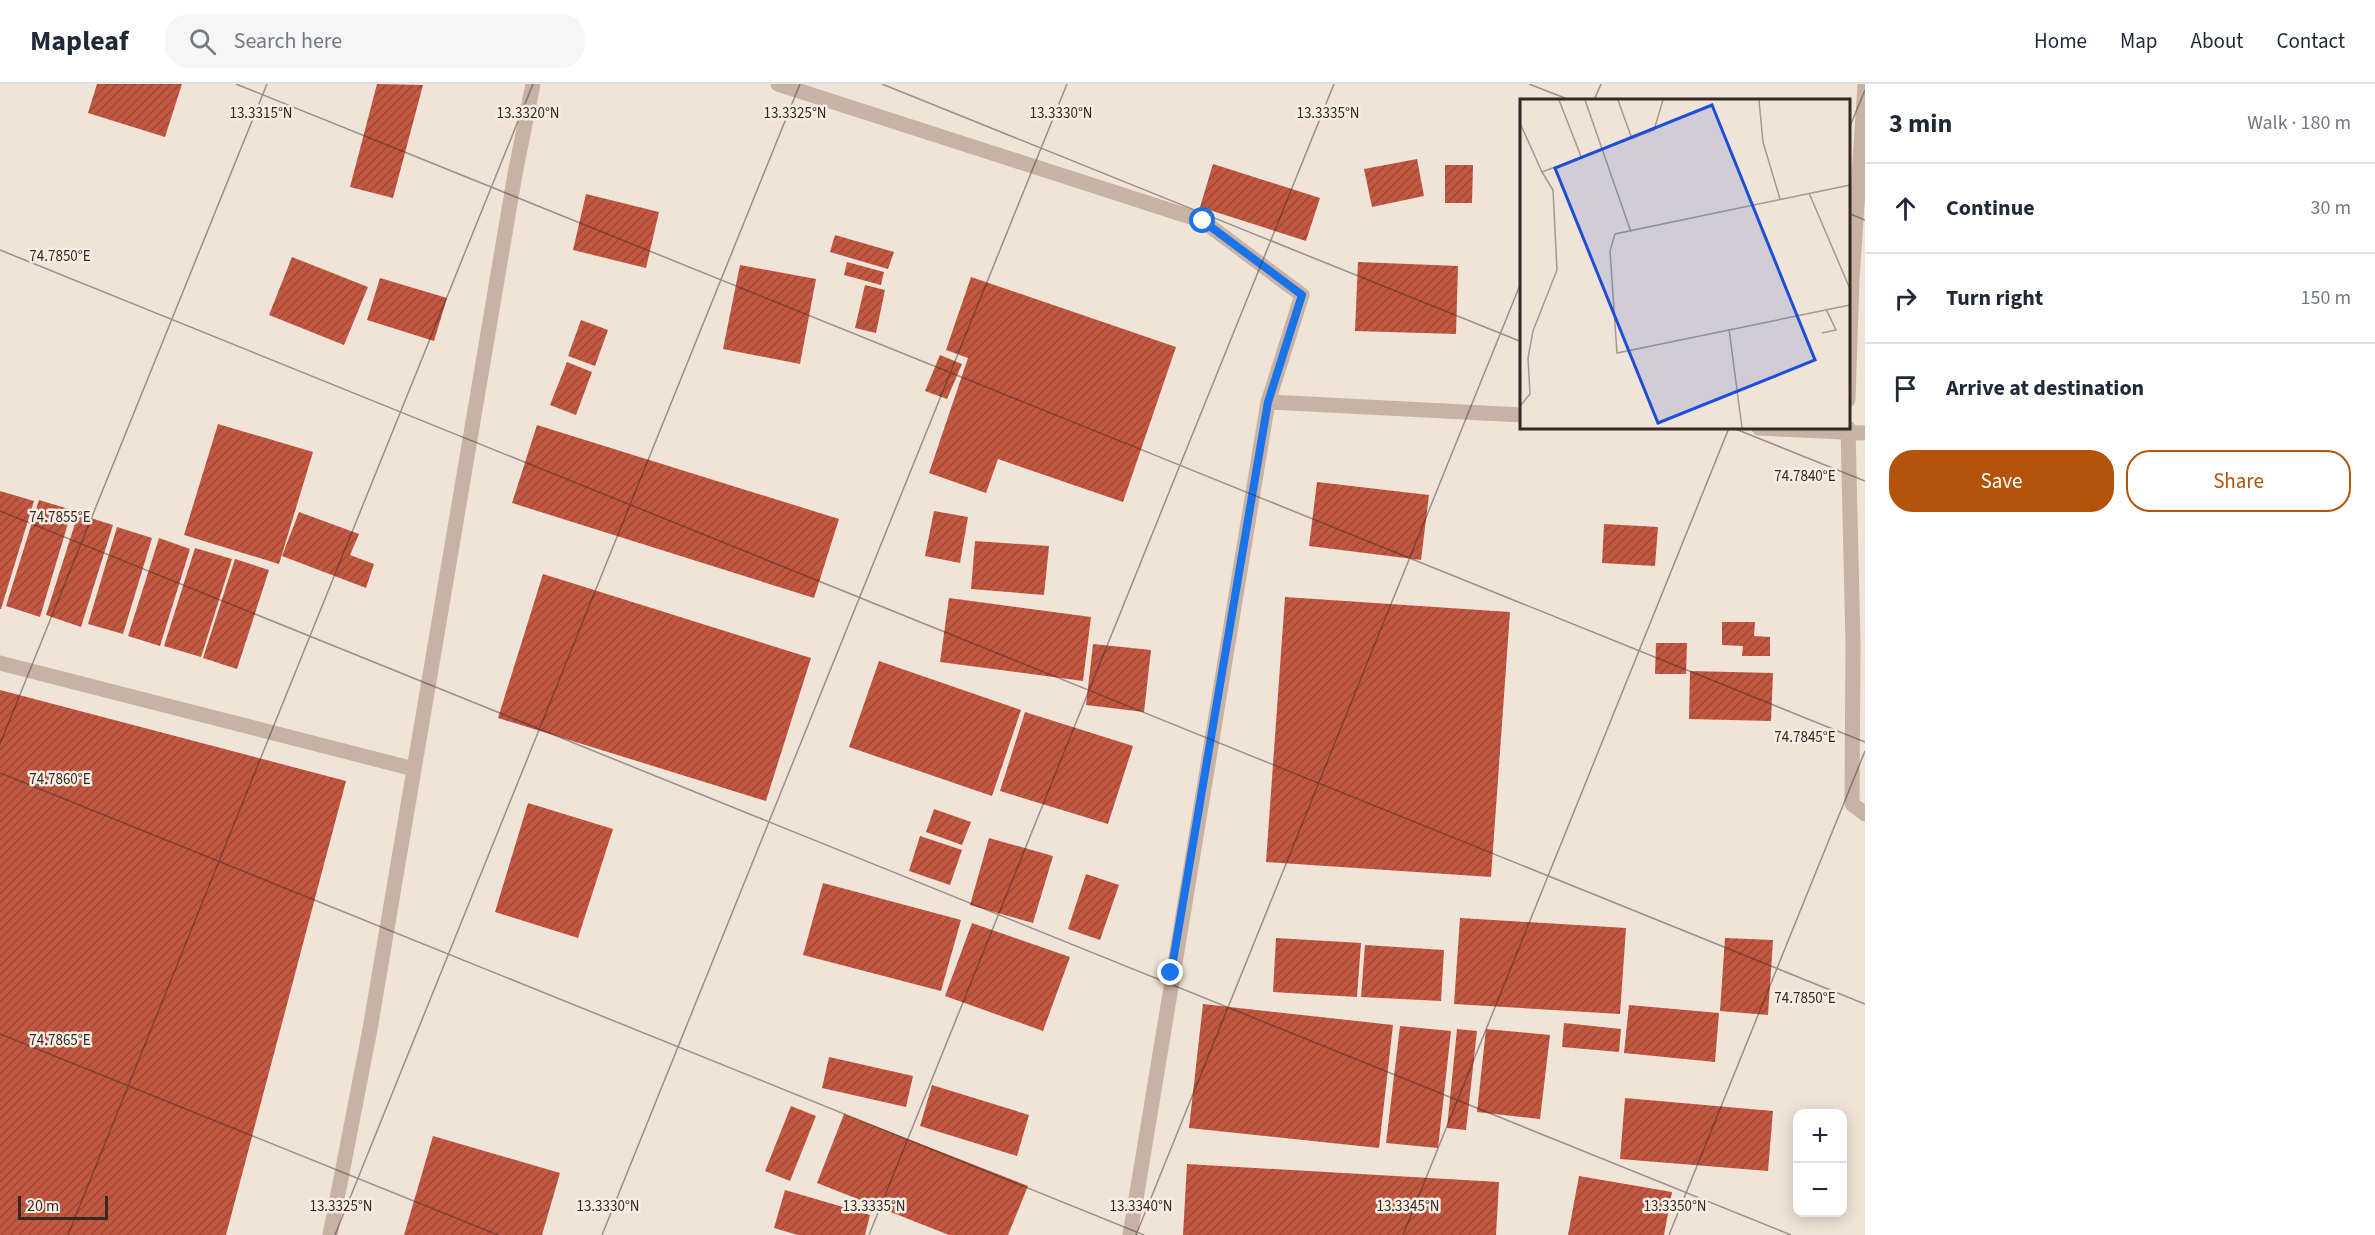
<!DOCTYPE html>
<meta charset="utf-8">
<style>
body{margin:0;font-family:"Source Sans 3",sans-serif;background:#f6f6f7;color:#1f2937}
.controls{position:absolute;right:18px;bottom:18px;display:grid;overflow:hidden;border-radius:12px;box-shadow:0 3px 15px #0003}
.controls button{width:54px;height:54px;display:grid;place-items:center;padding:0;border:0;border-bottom:2px solid #e0e1e3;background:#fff;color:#1f2937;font:30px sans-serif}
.scale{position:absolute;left:18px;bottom:15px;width:90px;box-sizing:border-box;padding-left:6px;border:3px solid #332925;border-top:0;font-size:16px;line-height:21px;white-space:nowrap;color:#332925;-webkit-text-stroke:4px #f8ede3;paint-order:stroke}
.stop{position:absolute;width:18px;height:18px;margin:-14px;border:4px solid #1a73e8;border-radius:50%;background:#fff}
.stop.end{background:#1a73e8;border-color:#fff;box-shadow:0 2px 6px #0008}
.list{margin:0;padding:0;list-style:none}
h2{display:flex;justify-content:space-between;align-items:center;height:78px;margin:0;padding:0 24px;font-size:26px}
h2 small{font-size:20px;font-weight:400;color:#747a83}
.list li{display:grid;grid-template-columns:39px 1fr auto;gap:18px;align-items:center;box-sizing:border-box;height:90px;padding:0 24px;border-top:2px solid #e0e1e3}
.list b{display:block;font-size:22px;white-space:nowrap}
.list em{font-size:20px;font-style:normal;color:#747a83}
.actions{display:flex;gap:12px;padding:18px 24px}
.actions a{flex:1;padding:14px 0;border:2px solid #b45309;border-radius:24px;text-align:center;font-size:21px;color:#b45309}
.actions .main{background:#b45309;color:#fff}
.icon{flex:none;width:33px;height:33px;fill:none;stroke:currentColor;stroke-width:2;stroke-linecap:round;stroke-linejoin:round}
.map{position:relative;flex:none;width:1865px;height:1151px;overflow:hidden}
header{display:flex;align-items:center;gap:36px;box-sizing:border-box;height:84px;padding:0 30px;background:#fff;border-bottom:2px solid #e0e1e3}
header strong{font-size:28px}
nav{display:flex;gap:33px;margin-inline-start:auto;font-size:21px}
.search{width:420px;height:54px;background:#f6f6f7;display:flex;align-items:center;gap:15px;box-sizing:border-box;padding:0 21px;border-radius:24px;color:#747a83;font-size:22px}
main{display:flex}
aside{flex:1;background:#fff}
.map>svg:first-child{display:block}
</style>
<header>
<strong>Mapleaf</strong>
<div class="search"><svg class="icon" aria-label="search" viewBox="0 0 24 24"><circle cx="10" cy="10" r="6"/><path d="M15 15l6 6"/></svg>Search here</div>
<nav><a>Home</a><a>Map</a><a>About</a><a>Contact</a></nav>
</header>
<main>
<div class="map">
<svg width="1865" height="1151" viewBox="0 0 1865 1151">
<defs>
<pattern id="building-hatch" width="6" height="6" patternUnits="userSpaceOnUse" patternTransform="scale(1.5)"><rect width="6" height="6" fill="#c35842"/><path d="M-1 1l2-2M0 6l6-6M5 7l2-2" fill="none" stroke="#9f4937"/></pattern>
</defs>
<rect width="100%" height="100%" fill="#f0e3d7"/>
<path fill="url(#building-hatch)" d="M97 0H182L165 53 88 29Z
M377 0 423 1 393 114 350 103Z
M1417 75 1424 112 1372 123 1364 85Z
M1213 80 1320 114 1306 157 1200 123Z
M1445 81H1473L1472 119H1445Z
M586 110 659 128 646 184 573 166Z
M835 151 894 168 888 185 830 168Z
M292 173 368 203 344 261 269 231Z
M847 178 884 188 881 201 844 191Z
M1358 178 1458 182 1456 250 1355 247Z
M740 181 816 195 800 280 723 265Z
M971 193 1176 263 1123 418 998 375 986 409 929 389 968 274 946 266Z
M380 194 447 214 434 257 367 236Z
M865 201 885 206 876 249 855 244Z
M581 236 608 246 595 282 568 272Z
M940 271 962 280 947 315 925 307Z
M567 278 592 288 576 331 550 321Z
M218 340 313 368 279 480 184 451Z
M537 341 839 435 814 514 512 419Z
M1317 398 1429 411 1421 476 1309 462Z
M0 407 34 417 1 525H0Z
M39 416 72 426 40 533 6 522Z
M934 427 968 433 960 479 925 472Z
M299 428 359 450 350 471 374 480 366 504 282 472Z
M78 430 113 441 81 543 46 531Z
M1604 440 1658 443 1655 482 1602 479Z
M117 443 152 454 123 550 88 540Z
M159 454 190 465 160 562 128 552Z
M975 457 1049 462 1044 511 971 505Z
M195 464 232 475 201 573 164 562Z
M235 475 269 486 237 585 203 574Z
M543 490 811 574 766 717 498 634Z
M1285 513 1510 528 1491 793 1266 778Z
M949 514 1091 533 1083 597 940 578Z
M1722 538H1755L1754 552 1770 553V572H1742L1743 562 1722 561Z
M1656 559H1687L1686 590H1655Z
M1093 560 1151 566 1144 628 1086 621Z
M879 577 1021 626 992 712 849 663Z
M1690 587 1773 589 1771 637 1689 635Z
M0 606 346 697 226 1151H0Z
M1025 628 1133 662 1108 740 1000 707Z
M528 719 613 745 578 854 495 828Z
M934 725 971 738 962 761 926 748Z
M920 752 962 766 950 801 909 787Z
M989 754 1053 772 1033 839 970 821Z
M1086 790 1119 801 1100 856 1068 845Z
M823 799 961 836 941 907 803 871Z
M1460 834 1626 844 1620 930 1454 920Z
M972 839 1070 873 1043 947 945 912Z
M1276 854 1361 859 1357 913 1273 908Z
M1725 854 1773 856 1768 931 1720 927Z
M1365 861 1444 866 1441 917 1361 913Z
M1203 920 1393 941 1379 1064 1189 1044Z
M1629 921 1719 929 1715 978 1624 969Z
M1564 939 1621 945 1619 968 1562 963Z
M1400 942 1451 947 1438 1064 1386 1059Z
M1457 945 1477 947 1466 1046 1447 1044Z
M1486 945 1550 951 1540 1035 1477 1028Z
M829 973 913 992 906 1023 822 1004Z
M932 1001 1029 1031 1017 1072 920 1042Z
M1625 1014 1773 1027 1768 1087 1620 1075Z
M791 1022 816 1032 790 1097 765 1087Z
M844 1030 1028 1102 1008 1151H949L817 1099Z
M433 1052 560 1089 542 1151H404Z
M1187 1080 1499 1098 1496 1151H1183Z
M1579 1092 1672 1108 1664 1151H1568Z
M785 1106 870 1131 865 1151H798L774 1144Z"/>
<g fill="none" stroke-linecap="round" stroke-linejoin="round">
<path stroke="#c7b2a4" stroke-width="15" d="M778 0 1203 137 1302 211 1268 318 1130 1151
M1848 316 1852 195 1865 2
M1268 318 1522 331
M1759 344 1865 349
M1848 344 1853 560 1852 720 1865 730
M0 579 414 685
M330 1151 370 945 515 90 533 0"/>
</g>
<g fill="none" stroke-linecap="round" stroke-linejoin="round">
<path stroke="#1a73e8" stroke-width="8" d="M1171 889 1268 318 1302 211 1203 137"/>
</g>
<path fill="none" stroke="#332925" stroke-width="1.5" stroke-opacity="0.45" d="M236 0 1865 658M882 0 1522 258M1529 0 1570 16M1594 16 1601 0M1848 47 1865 6M1848 129 1865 136M0 166 1865 920M1733 344 1865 397M0 427 1791 1151M0 660 267 0M0 689 1144 1151M0 950 498 1151M68 1151 533 0M335 1151 800 0M602 1151 1067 0M869 1151 1334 0M1136 1151 1522 196M1403 1151 1729 344M1669 1151 1865 667"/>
<g transform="translate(1520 15)">
<rect width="330" height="330" fill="#f0e3d7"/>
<path fill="none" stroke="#a49990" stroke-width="1.5" d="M39 1 62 60M65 1 111 133M98 1 112 40M239 1 243 43 260 100M0 24 22 73 134 31 143 1M330 86 95 135 90 152 97 254 330 206M289 94 330 190M209 230 222 329M302 234 316 231 306 210M0 307 10 295 8 259 13 232 37 171 33 91 22 73"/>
<path fill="#1d4ed8" fill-opacity="0.15" stroke="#1d4ed8" stroke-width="3" d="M192 6 295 261 138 324 35 69Z"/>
<rect width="330" height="330" fill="none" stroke="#332925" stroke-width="3"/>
</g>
<g font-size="15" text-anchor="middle" fill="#332925" stroke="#f8ede3" stroke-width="5" stroke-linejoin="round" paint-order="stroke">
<text x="261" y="34">13.3315°N</text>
<text x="528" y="34">13.3320°N</text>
<text x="795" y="34">13.3325°N</text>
<text x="1061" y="34">13.3330°N</text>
<text x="1328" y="34">13.3335°N</text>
<text x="60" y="177">74.7850°E</text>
<text x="1805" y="397">74.7840°E</text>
<text x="60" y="438">74.7855°E</text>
<text x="1805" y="658">74.7845°E</text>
<text x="60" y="700">74.7860°E</text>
<text x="1805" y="919">74.7850°E</text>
<text x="60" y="961">74.7865°E</text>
<text x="341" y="1127">13.3325°N</text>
<text x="608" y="1127">13.3330°N</text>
<text x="874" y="1127">13.3335°N</text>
<text x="1141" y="1127">13.3340°N</text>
<text x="1408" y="1127">13.3345°N</text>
<text x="1675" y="1127">13.3350°N</text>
</g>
</svg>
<div class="controls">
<button>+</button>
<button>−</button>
</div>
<div class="scale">20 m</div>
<div class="stop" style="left:1203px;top:137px"></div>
<div class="stop end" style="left:1171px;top:889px"></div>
</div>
<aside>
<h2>3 min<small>Walk · 180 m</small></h2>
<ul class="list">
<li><svg class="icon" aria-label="ahead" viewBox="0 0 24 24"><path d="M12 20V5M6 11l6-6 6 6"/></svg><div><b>Continue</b></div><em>30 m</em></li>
<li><svg class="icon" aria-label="right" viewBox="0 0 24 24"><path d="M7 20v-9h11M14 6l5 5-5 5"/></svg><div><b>Turn right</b></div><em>150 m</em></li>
<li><svg class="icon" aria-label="arrive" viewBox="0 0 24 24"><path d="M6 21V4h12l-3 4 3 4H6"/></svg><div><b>Arrive at destination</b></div></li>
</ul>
<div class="actions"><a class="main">Save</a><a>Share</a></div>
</aside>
</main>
